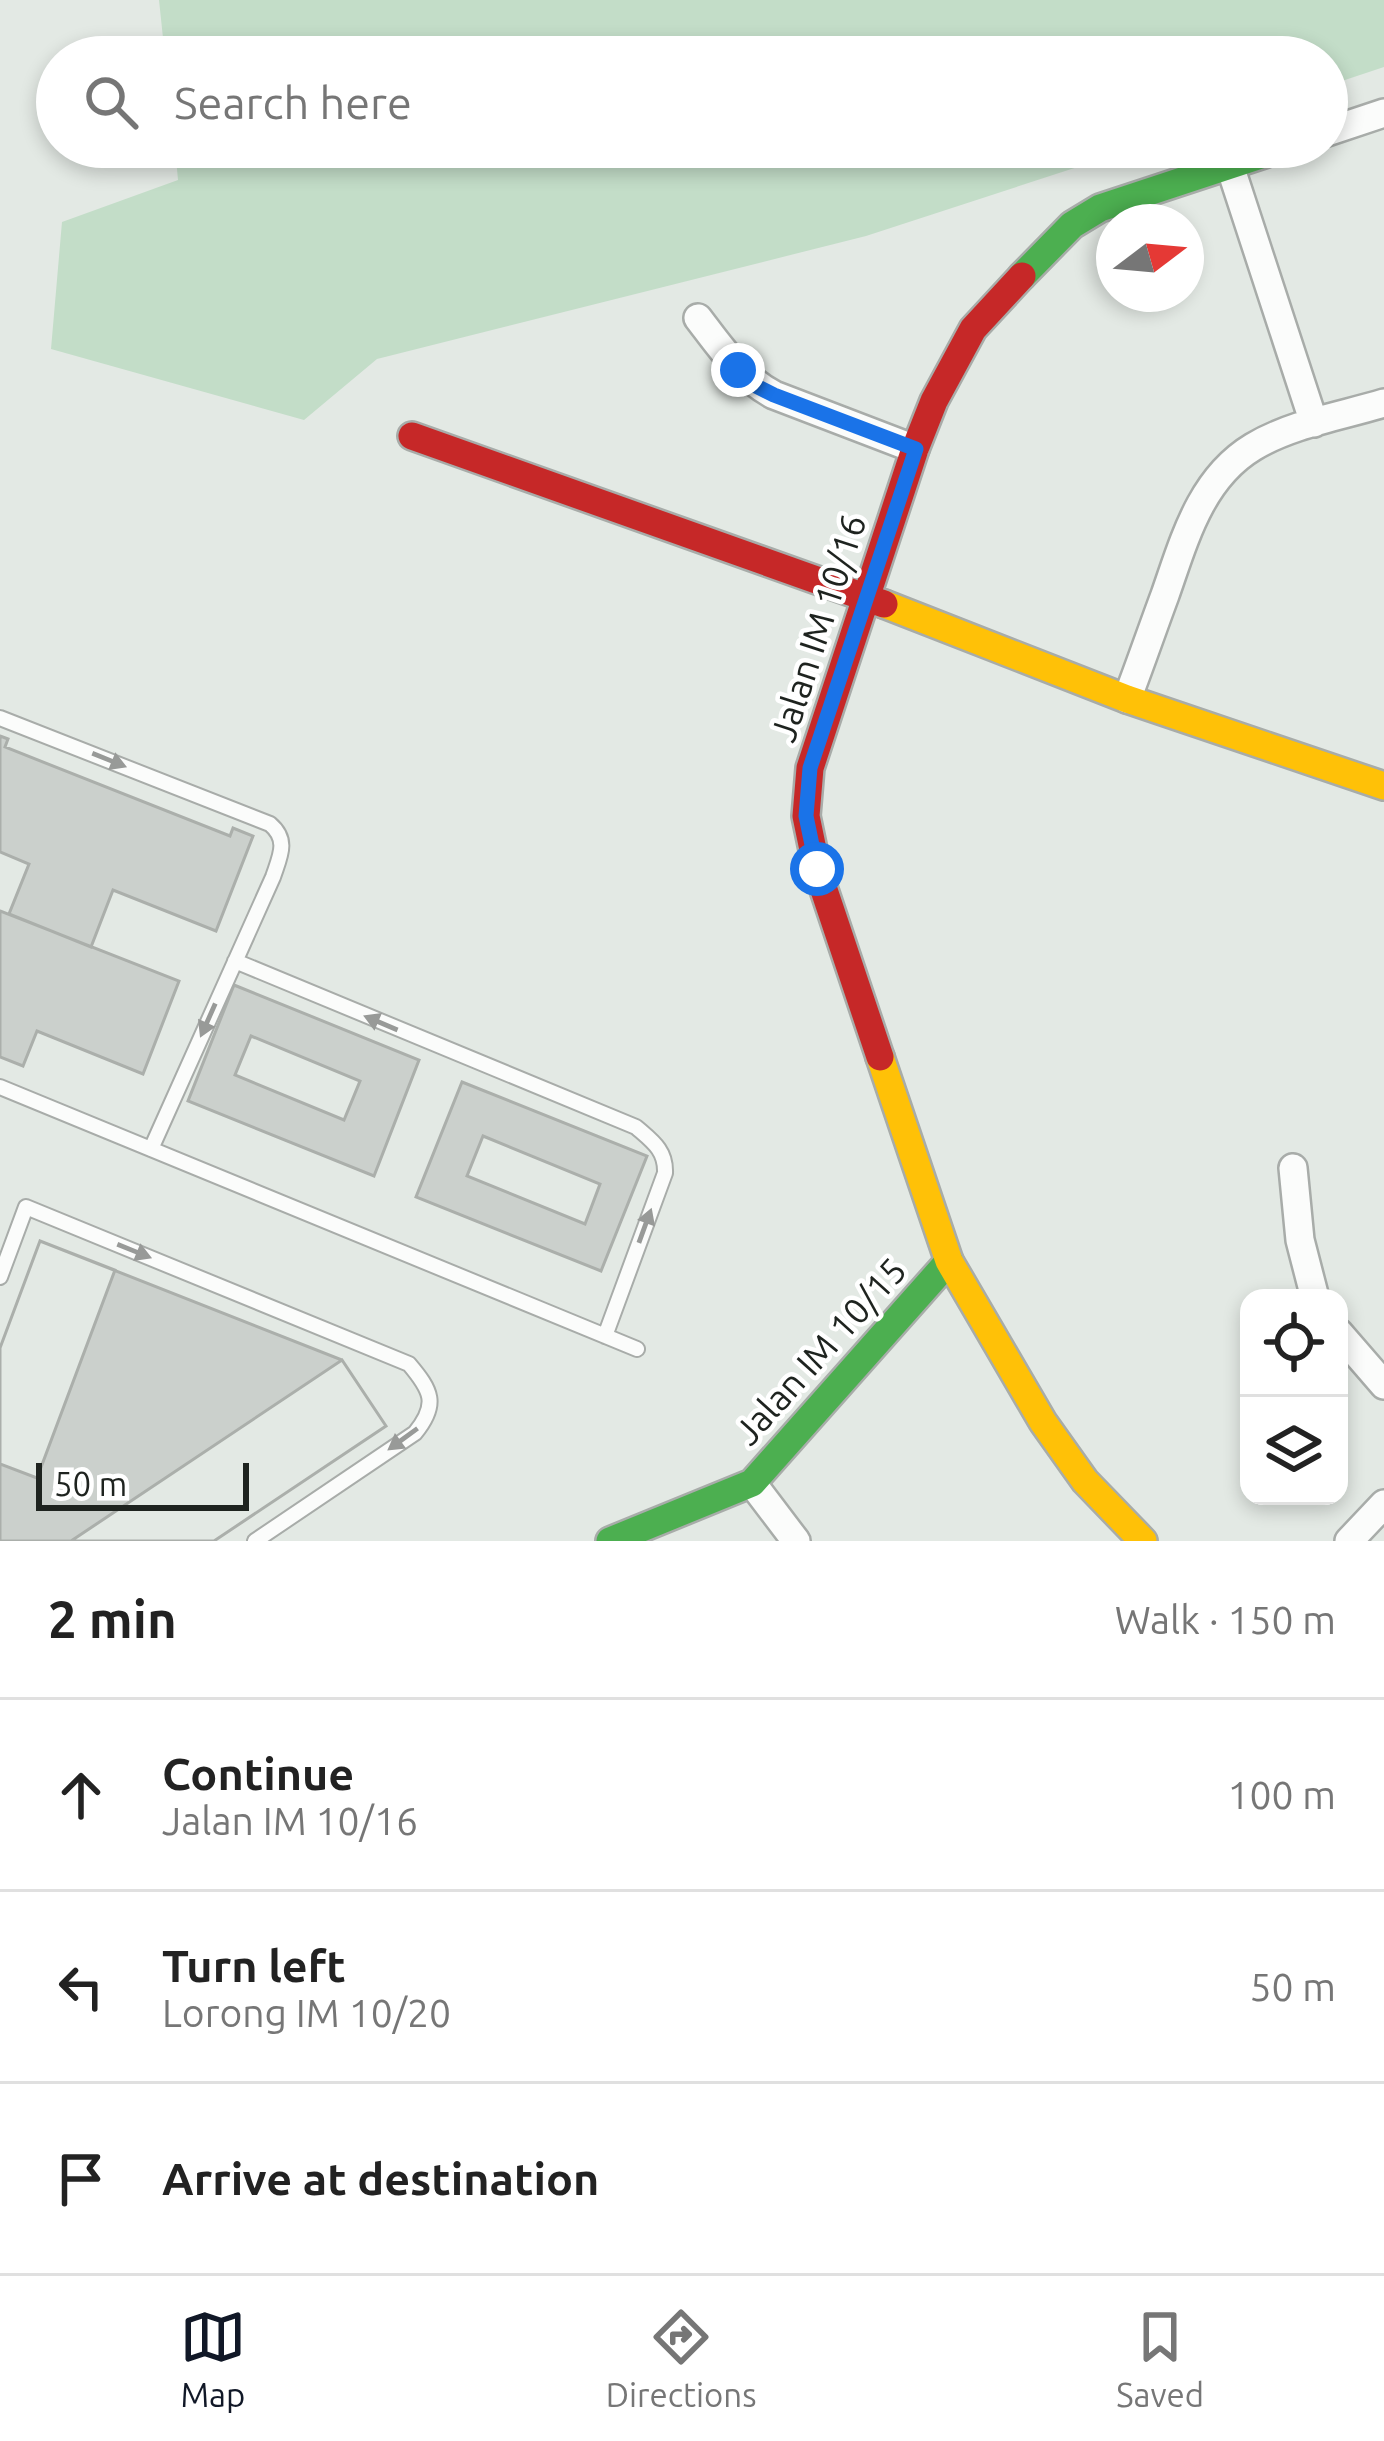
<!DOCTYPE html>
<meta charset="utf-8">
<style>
body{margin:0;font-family:Ubuntu,sans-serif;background:#f2f2f2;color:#222}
.controls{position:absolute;right:36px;bottom:36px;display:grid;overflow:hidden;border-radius:24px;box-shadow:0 6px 18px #0003}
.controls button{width:108px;height:108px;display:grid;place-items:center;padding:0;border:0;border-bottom:3px solid #e0e0e0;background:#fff;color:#222;font:60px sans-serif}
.compass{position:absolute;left:1096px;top:204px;width:108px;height:108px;border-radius:50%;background:#fff;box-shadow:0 6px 18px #0003;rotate:74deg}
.scale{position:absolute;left:36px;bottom:30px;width:213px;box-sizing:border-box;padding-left:12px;border:6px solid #1e231f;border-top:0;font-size:33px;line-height:42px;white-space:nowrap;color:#1e231f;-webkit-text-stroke:9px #fff;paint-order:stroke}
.stop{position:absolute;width:36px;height:36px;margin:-27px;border:9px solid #1a73e8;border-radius:50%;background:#fff}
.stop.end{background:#1a73e8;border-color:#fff;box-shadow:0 3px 12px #0008}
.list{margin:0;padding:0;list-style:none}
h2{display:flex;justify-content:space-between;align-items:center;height:156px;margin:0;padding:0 48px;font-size:51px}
h2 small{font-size:39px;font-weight:400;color:#767676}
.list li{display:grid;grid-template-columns:78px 1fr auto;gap:36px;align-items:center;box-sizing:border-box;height:192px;padding:0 48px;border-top:3px solid #e0e0e0}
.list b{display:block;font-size:45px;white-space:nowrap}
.list p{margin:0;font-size:39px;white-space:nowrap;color:#767676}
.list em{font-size:39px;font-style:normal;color:#767676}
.icon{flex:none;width:66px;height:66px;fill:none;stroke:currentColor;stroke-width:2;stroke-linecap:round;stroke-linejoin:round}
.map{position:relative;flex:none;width:1384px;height:1541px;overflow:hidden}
.search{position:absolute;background:#fff;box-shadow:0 6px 18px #0003;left:36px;right:36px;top:36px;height:132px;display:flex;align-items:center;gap:30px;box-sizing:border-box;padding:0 42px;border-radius:66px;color:#767676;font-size:45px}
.sheet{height:732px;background:#fff}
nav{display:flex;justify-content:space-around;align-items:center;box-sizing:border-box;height:168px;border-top:3px solid #e0e0e0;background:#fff;font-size:33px;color:#767676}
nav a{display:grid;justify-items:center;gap:6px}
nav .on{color:#111827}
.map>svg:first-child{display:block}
</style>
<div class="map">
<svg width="1384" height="1541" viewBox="0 0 1384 1541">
<rect width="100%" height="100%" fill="#e3e9e4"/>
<path fill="#c3ddc8" d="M159 0H1384V67L1327 86V57H165Z
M175 147H1139L866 236 377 359 304 420 51 349 62 222 178 180Z"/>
<path fill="#cbd0cc" stroke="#abafab" stroke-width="3" fill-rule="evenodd" d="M0 736 8 739 5 747 230 836 233 828 253 836 216 931 113 890 91 947 9 914 29 864 0 852Z
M0 911 179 981 143 1074 37 1031 23 1066 0 1057Z
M234 985 419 1060 374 1176 188 1101ZM251 1036 360 1081 344 1120 235 1075Z
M462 1082 647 1156 601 1271 416 1197ZM483 1136 600 1184 585 1224 467 1176Z
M40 1241 342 1360 386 1426 214 1541H0V1348Z
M40 1241 115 1270 37 1478 0 1464V1348Z
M342 1360 386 1426 214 1541H71Z"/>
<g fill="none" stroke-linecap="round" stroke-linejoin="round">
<defs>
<path id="lane" d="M0 718 270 824C289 840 280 856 273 877L151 1149
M235 961 636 1127C652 1141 666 1150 665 1173L605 1336
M0 1087 637 1349
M0 1277 26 1207 409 1364C431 1390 439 1404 415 1433L255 1541"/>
<path id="street" d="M1327 132 1384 113
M1230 166 1314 423
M698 318C721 348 740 377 774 395L915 449
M1127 699C1140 665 1152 630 1165 595 1184 541 1200 479 1253 447 1291 424 1341 416 1384 403
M1293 1168 1300 1240 1315 1298
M1339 1333 1384 1385
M752 1483 796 1541
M1349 1541 1384 1504"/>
<path id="fast" d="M1022 276 1072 225 1100 208 1285 147
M610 1541 752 1483 949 1261"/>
<path id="slow" d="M884 604 1127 699 1384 786
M880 1057 949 1261 1043 1422 1085 1481 1143 1541"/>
<path id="jam" d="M412 436 884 604
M880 1057 817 869 806 816 810 768 915 449 934 401 973 329 1022 276"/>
</defs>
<use href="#lane" stroke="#a8aca9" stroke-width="18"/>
<use href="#street" stroke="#a8aca9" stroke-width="32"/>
<use href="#fast" stroke="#a8aca9" stroke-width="32"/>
<use href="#slow" stroke="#a8aca9" stroke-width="32"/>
<use href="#jam" stroke="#a8aca9" stroke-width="32"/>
<use href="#lane" stroke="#fbfcfb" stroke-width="14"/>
<use href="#street" stroke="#fbfcfb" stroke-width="27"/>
<use href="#fast" stroke="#4caf50" stroke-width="27"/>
<use href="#slow" stroke="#ffc107" stroke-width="27"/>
<use href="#jam" stroke="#c62828" stroke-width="27"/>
</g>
<defs><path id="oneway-solid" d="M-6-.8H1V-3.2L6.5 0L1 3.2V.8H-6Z" transform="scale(3)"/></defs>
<g fill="#989a98">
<use href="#oneway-solid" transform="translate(109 760) rotate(22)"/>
<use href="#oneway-solid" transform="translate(208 1020) rotate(114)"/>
<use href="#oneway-solid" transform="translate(381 1023) rotate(-157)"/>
<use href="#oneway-solid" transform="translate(645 1226) rotate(-70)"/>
<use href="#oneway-solid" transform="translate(134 1251) rotate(22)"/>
<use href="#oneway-solid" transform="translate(403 1439) rotate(144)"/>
</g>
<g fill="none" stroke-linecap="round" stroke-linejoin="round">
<path stroke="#1a73e8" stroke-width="15" d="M738 370 754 385 774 395 916 449 810 768 806 816 817 869"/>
</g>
<g text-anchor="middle" stroke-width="9" stroke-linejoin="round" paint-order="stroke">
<g font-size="36" fill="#1e231f" stroke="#fff">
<text transform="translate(818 628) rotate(-72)" y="13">Jalan IM 10/16</text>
<text transform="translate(820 1351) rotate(-48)" y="13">Jalan IM 10/15</text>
</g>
</g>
</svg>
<div class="controls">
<button><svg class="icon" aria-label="locate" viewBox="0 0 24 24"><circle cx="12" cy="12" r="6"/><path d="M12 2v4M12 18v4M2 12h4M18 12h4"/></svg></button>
<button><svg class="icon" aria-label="layers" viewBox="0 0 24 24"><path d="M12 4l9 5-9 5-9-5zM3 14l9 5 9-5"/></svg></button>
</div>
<svg class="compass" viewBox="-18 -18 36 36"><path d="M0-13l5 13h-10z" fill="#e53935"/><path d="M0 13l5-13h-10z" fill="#767676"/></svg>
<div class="scale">50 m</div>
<div class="stop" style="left:817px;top:869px"></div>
<div class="stop end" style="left:738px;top:370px"></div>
<div class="search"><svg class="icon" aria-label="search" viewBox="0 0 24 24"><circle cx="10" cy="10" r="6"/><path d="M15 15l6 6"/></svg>Search here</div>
</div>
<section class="sheet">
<h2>2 min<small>Walk · 150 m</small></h2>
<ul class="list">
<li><svg class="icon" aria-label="ahead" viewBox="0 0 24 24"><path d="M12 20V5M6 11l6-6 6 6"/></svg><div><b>Continue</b><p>Jalan IM 10/16</p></div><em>100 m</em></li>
<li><svg class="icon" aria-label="left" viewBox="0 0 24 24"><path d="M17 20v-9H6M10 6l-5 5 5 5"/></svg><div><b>Turn left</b><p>Lorong IM 10/20</p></div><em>50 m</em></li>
<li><svg class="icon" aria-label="arrive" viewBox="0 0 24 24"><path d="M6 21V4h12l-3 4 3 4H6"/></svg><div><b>Arrive at destination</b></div></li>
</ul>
</section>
<nav>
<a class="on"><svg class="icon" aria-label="map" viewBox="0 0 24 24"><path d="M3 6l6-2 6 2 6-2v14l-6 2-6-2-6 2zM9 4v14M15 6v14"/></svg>Map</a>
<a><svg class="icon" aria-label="directions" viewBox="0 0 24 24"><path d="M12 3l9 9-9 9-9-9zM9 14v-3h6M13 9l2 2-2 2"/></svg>Directions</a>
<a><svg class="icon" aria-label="saved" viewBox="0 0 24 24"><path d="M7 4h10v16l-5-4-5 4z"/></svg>Saved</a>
</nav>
